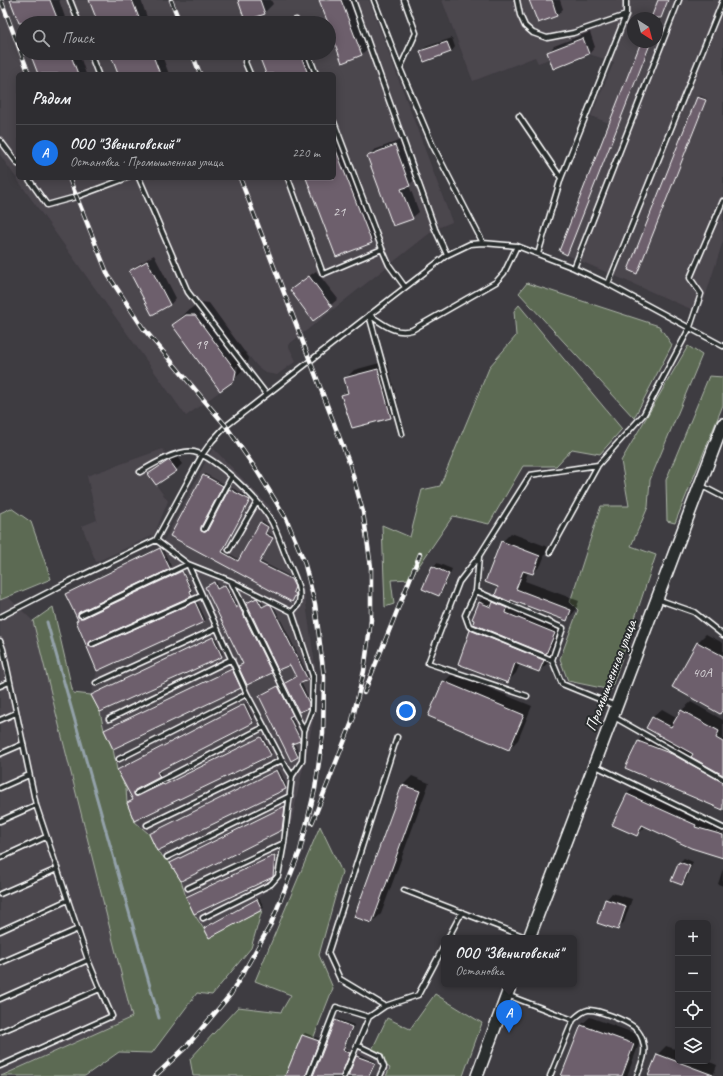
<!DOCTYPE html>
<html lang="ru">
<meta charset="utf-8">
<style>
body{margin:0;font-family:Caveat,sans-serif;background:#363539;color:#f1f3f6}
.controls{position:absolute;right:12px;bottom:12px;display:grid;overflow:hidden;border-radius:6px;box-shadow:0 2px 10px #0003}
.controls button{width:36px;height:36px;display:grid;place-items:center;padding:0;border:0;border-bottom:1px solid #49494d;background:#2e2d31;color:#f1f3f6;font:20px sans-serif}
.compass{position:absolute;left:627px;top:12px;width:36px;height:36px;border-radius:50%;background:#2e2d31;box-shadow:0 2px 10px #0003;rotate:144deg}
.you{position:absolute;left:406px;top:711px;width:14px;height:14px;margin:-10px;border:3px solid #fff;border-radius:50%;background:#1a73e8;box-shadow:0 0 0 6px #1a73e833}
.badge{display:grid;place-items:center;width:26px;height:26px;border-radius:50%;background:#1a73e8;color:#fff;font-size:13px;font-weight:700}
.pin{position:absolute;translate:-50% -33px;filter:drop-shadow(0 1px 2px #0008)}
.pin::after{content:'';position:absolute;top:21px;width:14px;height:12px;background:inherit;clip-path:polygon(0 0,100% 0,50% 100%)}
.popup{position:absolute;left:441px;top:935px;width:136px;height:52px;box-sizing:border-box;display:grid;place-content:center;border-radius:6px;background:#2e2d31;filter:drop-shadow(0 1px 3px #0005);font-size:13px;white-space:nowrap;color:#a7a8ab}
.popup b{font-size:15px;color:#f1f3f6}
.popup::after{content:'';position:absolute;left:50%;top:100%;margin-left:-8px;border:8px solid transparent;border-top-color:#2e2d31}
.list{margin:0;padding:0;list-style:none}
h2{display:flex;justify-content:space-between;align-items:center;height:52px;margin:0;padding:0 16px;font-size:17px}
h2 small{font-size:13px;font-weight:400;color:#a7a8ab}
.list li{display:grid;grid-template-columns:26px 1fr auto;gap:12px;align-items:center;box-sizing:border-box;height:56px;padding:0 16px;border-top:1px solid #49494d}
.list b{display:block;font-size:15px;white-space:nowrap}
.list p{margin:0;font-size:13px;white-space:nowrap;color:#a7a8ab}
.list em{font-size:13px;font-style:normal;color:#a7a8ab}
.icon{flex:none;width:22px;height:22px;fill:none;stroke:currentColor;stroke-width:2;stroke-linecap:round;stroke-linejoin:round}
.map{position:relative;flex:none;width:723px;height:1076px;overflow:hidden}
.search{position:absolute;background:#2e2d31;box-shadow:0 2px 10px #0003;left:16px;top:16px;width:320px;height:44px;display:flex;align-items:center;gap:10px;box-sizing:border-box;padding:0 14px;border-radius:22px;color:#a7a8ab;font-size:15px}
.panel{position:absolute;background:#2e2d31;box-shadow:0 2px 10px #0003;left:16px;top:72px;width:320px;height:108px;border-radius:6px}
.map>svg:first-child{display:block}
</style>
<div class="map">
<svg width="723" height="1076" viewBox="0 0 723 1076">
<rect width="100%" height="100%" fill="#3e3c41"/>
<filter id="ink" filterUnits="userSpaceOnUse"><feTurbulence type="fractalNoise" baseFrequency=".025" numOctaves="2"/><feDisplacementMap in="SourceGraphic" scale="8" xChannelSelector="R" yChannelSelector="G"/><feConvolveMatrix kernelMatrix="1 2 1 2 8 2 1 2 1" color-interpolation-filters="sRGB"/></filter>
<g filter="url(#ink)">
<path fill="#4c464e" fill-rule="evenodd" d="M0 0H369L452 222 435 229 288 345 296 361 277 375 266 373 257 366 245 351 230 363 236 371 234 381 186 416 0 155ZM23 23H329V53H23ZM18 74H334V178H18Z
M442 0H723V241L700 313 567 255 609 123 591 116 614 62 589 54 553 69 549 59 538 63 535 57 473 81ZM633 18H657V42H633Z
M213 448 270 507 304 591 317 678 315 712 279 880 257 899 262 910 209 938 194 914 186 897 181 881 170 863 157 851 149 834 134 821 127 803 126 788 117 770 113 749 104 730 100 712 91 695 97 671 74 613 65 594 160 548Z
M163 449 177 471 156 485 168 501 154 535 96 562 82 526 97 520 87 476Z
M8 597 33 621 133 1017 0 1076V600Z
M302 1035 370 1054 390 1068 386 1076H285Z"/>
<path fill="#5b6a53" stroke="#adb4a9" d="M527 283 659 326 672 345 634 418 519 293Z
M519 305 622 429 600 454 572 449 556 466H523L489 524 453 516 410 579 391 580 394 604 385 607 382 525 410 537 422 490 440 486 490 366 516 336 514 311Z
M688 346 702 355 650 480 648 507 631 546 656 555 611 690 568 681 560 659 578 610 570 602 601 506H629L621 461Z
M709 376 723 377V405L675 523 667 521 666 480Z
M11 508 31 522 51 579 0 600V513Z
M53 607 73 693 91 695 100 712 104 730 113 749 117 770 126 788 127 803 134 821 149 834 157 851 170 863 181 881 186 897 194 914 209 937 262 910 251 948 212 995 197 993 152 1053 119 1052 85 1076H1L132 1017 33 621Z
M320 826 342 872 319 955 333 988 313 1039 302 1035 285 1076H193L190 1059 238 1007 281 1012 291 995 255 981Z
M435 994 482 1023 463 1076H386L390 1068 370 1054 387 1018 410 1029Z"/>
<path fill="#0007" fill-rule="evenodd" d="M11 0H59L67 23H23V32Z
M90 0H141L149 23H99Z
M239 0H271L273 4 264 13Z
M322 0H350L368 48 361 55 329 24Z
M530 0H560L563 9 557 15 538 22Z
M659 0H668L657 28V18H652Z
M590 32 595 47 589 54 548 53 554 46Z
M452 38 455 47 451 52 422 51 426 47Z
M642 42H652L567 253Z
M31 53H79L86 74H39Z
M111 53H161L169 74H119Z
M259 53H312L320 74H267Z
M700 96 707 99 637 273 698 98Z
M334 112 380 234 372 242 307 178H334Z
M401 140 416 178 409 185 419 212 412 218 368 156 374 150Z
M154 255 176 298 170 305 130 271 137 265Z
M316 271 338 299 314 319 298 284Z
M200 302 209 303 249 358 247 367 233 380 173 325 186 312ZM236 366H238L236 377H234Z
M387 361 399 408 390 417 342 396 348 390 345 379 354 370Z
M176 455 182 464 176 470 149 474 156 468Z
M205 474 224 484 202 525 203 529 207 531 208 530 232 488 251 498 223 550 240 560 261 523 263 521 269 525 266 532 274 536 260 561 293 578 296 585 294 589 297 592 292 600 171 536Z
M511 533 548 547 541 565 533 573 528 572 525 581 579 601 575 611 567 620 515 600 514 604 563 624 555 644 549 650 552 652 548 663 539 671 520 664 516 673 507 682 471 631 478 625 476 619 473 618 479 602 488 593 496 596 499 587 502 542Z
M162 547 171 566 169 568 79 612 80 615 85 617 183 570 192 588 191 589 193 594 91 639 90 643 92 646H96L197 601 206 620 98 670 68 593Z
M437 563 452 569 443 590 439 595 433 567Z
M216 581 219 588 227 584 238 607 241 605 273 671 271 673 239 666 244 663 206 587Z
M259 597 264 606 270 602 273 604 309 677 301 682 310 701V705L308 707 286 683 297 676 291 663 247 604Z
M706 634 723 643V710L720 713 698 642Z
M215 636 223 654 221 656 92 695Z
M234 668 242 686 240 688 105 730Z
M453 673 532 706 518 740 509 749 444 682Z
M280 685 294 713 291 715 301 737 294 743 300 755 291 760 262 695Z
M691 702 723 720V809L638 741 647 733 670 741V740L647 727 653 717 662 709 678 718 682 710Z
M246 703 254 720 253 722 159 770 161 775 159 776 136 788 135 792 137 795H141L165 782 166 784 263 736 272 753 270 754 134 800 120 769Z
M279 769 287 786 286 788 158 850 150 834 152 833Z
M412 776 429 783 381 914 372 922 355 916 403 785Z
M636 785 704 817 703 818 723 824V857L646 826 637 835 613 824 627 794Z
M286 806 283 827 281 829 171 863Z
M276 854 275 873 273 875 189 896Z
M684 858 693 862 686 880 682 884 673 881 680 862Z
M723 869V886L718 884Z
M612 893 632 899 624 922 618 928 606 900Z
M259 898 264 907 262 909 209 936 205 928 207 926Z
M590 1017 642 1036 627 1076H562L581 1025Z
M338 1019 354 1025 345 1048 351 1051 342 1072 344 1076H314L335 1021Z
M305 1033 320 1039 307 1072 308 1076H286L303 1035Z
M666 1046 678 1050V1061H707L717 1065 713 1076H649L657 1055Z
M359 1054 376 1061 370 1076H349Z"/>
<g fill="none" stroke-linecap="round" stroke-linejoin="round">
<path stroke="#93a1a9" stroke-width="3" d="M47 622 159 1018"/>
</g>
<path fill="#6d5f6c" stroke="#fff" d="M10 0H50L59 23H19Z
M89 0H132L141 23H98Z
M238 0H260L265 14 245 21Z
M319 0H341L362 55 342 63 329 27V23H328Z
M529 0H552L557 16 538 23Z
M658 0H668L661 18H651Z
M583 38 589 54 553 69 547 52Z
M447 42 451 52 424 62 420 51Z
M641 42H651L567 255 559 251Z
M30 53H70L78 74H38Z
M110 53H152L160 74H118Z
M258 53H300L308 74H266Z
M697 97 706 100 637 274 628 270Z
M334 145 372 243 336 257 306 178H334Z
M395 145 410 186 401 189 413 219 393 226 367 156Z
M147 261 170 305 152 315 129 271Z
M309 276 332 307 313 321 290 290Z
M186 315H195L236 371 234 381 220 391 172 325Z
M378 369 391 418 352 428 341 395 348 393 344 378Z
M169 460 177 471 156 485 148 474Z
M203 475 223 486 201 527V531L205 532 207 531 229 489 250 500 222 552 238 561 260 522 268 527 265 534 273 538 259 563 291 579 295 587 293 592 296 594 292 602 170 536Z
M501 541 540 556 533 574 523 571 516 589 571 610 567 621 511 600 510 602 495 595 498 587 485 582Z
M160 548 170 569 79 612 78 614V617L83 618 182 571 191 590 190 591 192 596 91 641 89 643V646L93 647 195 602 204 622 97 671 76 621 78 620 65 594Z
M432 566 449 574 439 596 422 589Z
M214 582 217 589 225 585 236 608 239 606 272 673 247 685 238 666 243 664 205 587Z
M257 598 262 607 268 604 271 605 308 680 299 684 309 703V708L299 712 285 683 296 677 290 665 278 670 246 603Z
M479 602 491 607 493 602 507 608 506 613 555 633 546 654 473 624 474 620 472 619Z
M470 630 544 660 539 672 515 663 508 683 458 664Z
M213 637 222 657 100 712 91 695Z
M697 642 723 656V709L720 714 672 687Z
M232 669 241 688 113 749 104 730Z
M443 681 524 715 509 750 428 716Z
M278 686 293 715 289 717 300 739V741L292 744 298 757 291 761 259 696Z
M244 704 253 723 157 772 160 777 135 790 134 794 135 796H138L163 784 164 785 261 737 271 755 134 821 127 803 133 800 117 770Z
M681 710 719 731 716 738 723 742V775L691 757 693 754 646 728 652 717 671 727Z
M638 741 672 754 723 782V810L625 768Z
M277 770 286 789 157 851 149 834Z
M402 785 420 791 372 923 354 917Z
M627 794 696 825 695 827 723 835V858L691 848 642 825 637 836 612 825Z
M285 806 282 830 181 881 170 863Z
M275 855 273 877 194 914 186 897Z
M679 862 690 866 682 885 671 881Z
M257 899 262 910 209 938 204 928Z
M605 899 626 906 618 930 597 923Z
M335 1020 352 1027 343 1050 350 1053 341 1076H313Z
M581 1025 634 1044 622 1076H561Z
M302 1035 319 1041 306 1076H285Z
M657 1054 713 1075V1076H648Z
M356 1056 375 1063 369 1076H348Z"/>
<g fill="none" stroke-linecap="round" stroke-linejoin="round">
<defs>
<path id="lane" d="M70 0 79 23
M353 0 435 229 447 255
M374 0 400 68 432 144 483 243
M517 0 520 15 525 26 533 33 547 38 573 33 626 15
M287 23 296 20 297 23
M90 53 98 74
M248 53 245 62 250 74
M308 53 316 74
M400 68 416 33 404 0
M519 116 561 178 538 254
M334 122 382 249 389 265 405 287
M0 140 18 164
M28 178 47 205 76 197 127 178
M139 178 188 292 266 394
M288 178 323 274 382 249
M561 178 626 15V0
M574 268 679 0
M608 284 723 0
M369 315C384 324 394 335 412 330L496 282 504 273 517 246
M369 315 402 434
M140 472C153 464 178 449 194 452 216 457 261 502 272 522 278 534 282 547 287 559 292 571 304 592 298 605 296 607 294 610 292 612L313 676 312 710 304 731 302 761 292 776 284 843 278 876 271 884 203 918
M700 485 723 497
M204 529 232 476
M156 540 188 564 247 694 282 760 292 776
M229 550 257 502
M550 552 598 465 644 414 690 327 701 294 690 278 723 201
M479 557 476 591 563 628 552 660 562 684 616 706
M231 581 292 612
M476 591 465 615 469 626 552 660
M657 599 694 612 723 635
M81 615 188 564 231 581 304 731
M0 617 70 581 156 540 202 455 212 441 226 426 447 255 470 244 483 243 517 246 574 268 608 284 723 346
M0 641 3 649 36 805 88 960 100 989 0 1032
M92 644 201 596
M96 683 217 628
M0 686 9 682
M527 696 428 663 459 582 479 556 530 475 598 465
M614 717 723 779
M109 719 232 659
M0 720 16 713
M0 754 23 744
M119 759 247 694
M596 766 723 828
M0 788 29 775
M137 793 264 727
M0 821 36 805
M147 825 282 760
M167 857 290 796
M0 858 46 837
M188 888 284 843
M404 890 528 938
M0 894 57 869
M0 931 68 900
M448 938 462 912
M0 963 78 929
M507 995 573 1020
M0 999 88 960
M385 1006 340 979 328 953 397 737
M357 1045 380 1056 384 1067 380 1076
M0 1066 112 1016 100 989
M309 1076 336 1007 369 1017
M344 1076 369 1017 385 1006 418 995 444 946
M550 1076 573 1020C577 1016 582 1011 588 1010 598 1009 626 1021 634 1027 640 1032 643 1039 644 1046 646 1056 640 1067 637 1076"/>
<path id="secondary" d="M529 938 723 424
M477 1076 511 984"/>
</defs>
<use href="#lane" stroke="#fff" stroke-width="7"/>
<use href="#secondary" stroke="#fff" stroke-width="14"/>
<use href="#lane" stroke="#2a2d2e" stroke-width="4"/>
<use href="#secondary" stroke="#2a2d2e" stroke-width="11"/>
<defs>
<path id="rail" d="M1 0 29 74
M171 0 180 23
M192 53 200 74
M69 178 108 275 143 328 226 426 259 474 286 518 304 561 315 604 324 677 323 734 315 789 300 851 271 924 231 994 186 1047 155 1076
M240 178 350 465 363 512 371 567V620L364 671 352 721
M364 693 420 554
M312 823 354 717"/>
</defs>
<use href="#rail" stroke="#fff" stroke-width="4.5"/>
<use href="#rail" stroke="#2a2d2e" stroke-width="3" stroke-dasharray="9" stroke-linecap="butt"/>
</g>
</g>
<g text-anchor="middle" stroke-width="4" stroke-linejoin="round" paint-order="stroke">
<g font-size="14" fill="#dad7da">
<text x="339" y="216">21</text>
<text x="201" y="349">19</text>
<text x="702" y="677">40А</text>
</g>
<g font-size="16" fill="#fff" stroke="#2a2d2e">
<text transform="translate(610 675) rotate(-69)" y="6">Промышленная улица</text>
</g>
</g>
</svg>
<div class="controls">
<button>+</button>
<button>−</button>
<button><svg class="icon" aria-label="locate" viewBox="0 0 24 24"><circle cx="12" cy="12" r="6"/><path d="M12 2v4M12 18v4M2 12h4M18 12h4"/></svg></button>
<button><svg class="icon" aria-label="layers" viewBox="0 0 24 24"><path d="M12 4l9 5-9 5-9-5zM3 14l9 5 9-5"/></svg></button>
</div>
<svg class="compass" viewBox="-18 -18 36 36"><path d="M0-13l5 13h-10z" fill="#e53935"/><path d="M0 13l5-13h-10z" fill="#a7a8ab"/></svg>
<div class="you"></div>
<div class="pin badge" style="left:509px;top:1033px">A</div>
<div class="popup"><b>ООО &quot;Звениговский&quot;</b>Остановка</div>
<div class="search"><svg class="icon" aria-label="search" viewBox="0 0 24 24"><circle cx="10" cy="10" r="6"/><path d="M15 15l6 6"/></svg>Поиск</div>
<section class="panel">
<h2>Рядом<small></small></h2>
<ul class="list">
<li><span class="badge">A</span><div><b>ООО &quot;Звениговский&quot;</b><p>Остановка · Промышленная улица</p></div><em>220 m</em></li>
</ul>
</section>
</div>
